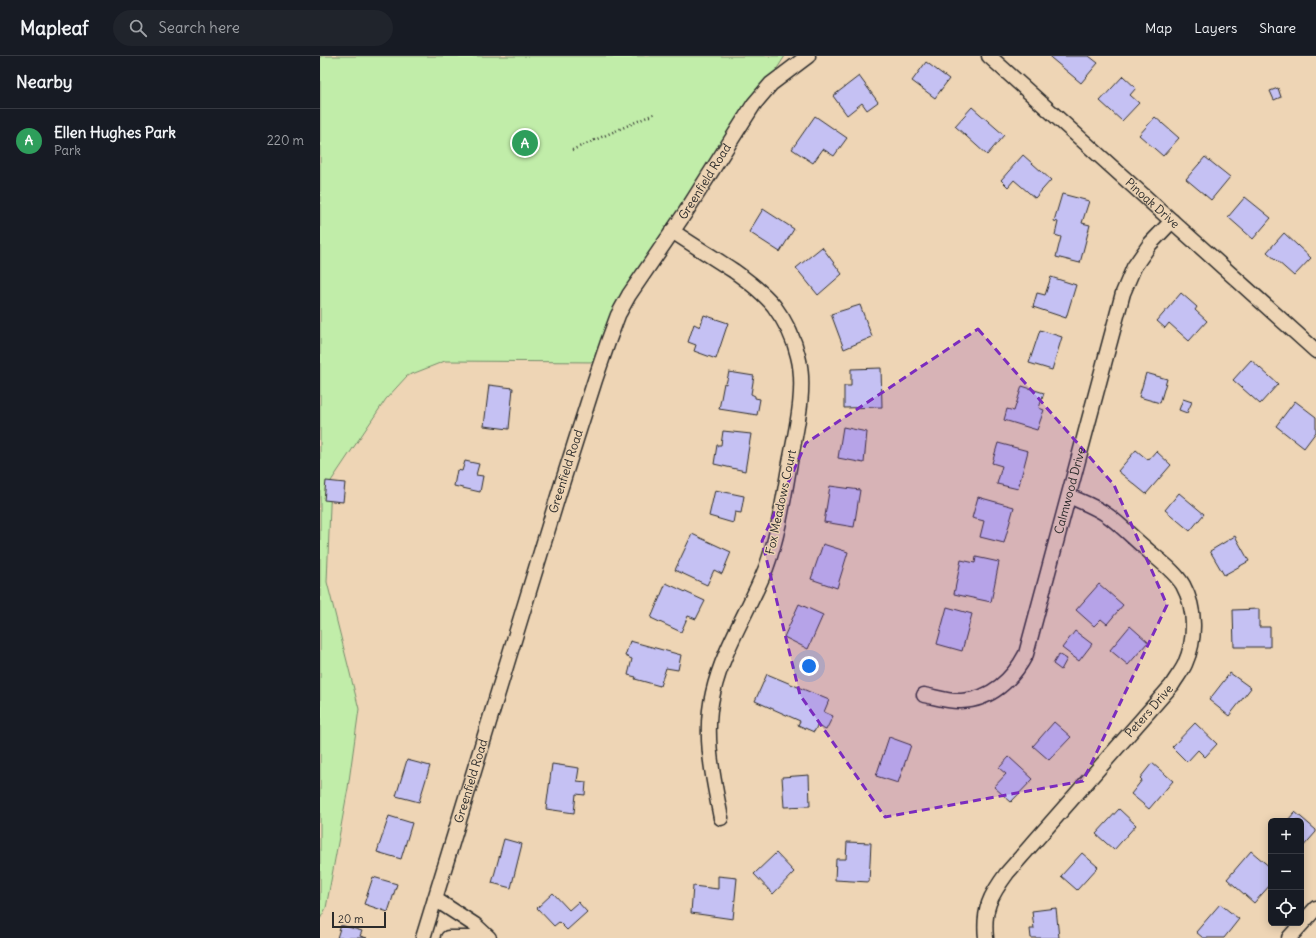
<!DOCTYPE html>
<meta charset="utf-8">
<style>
body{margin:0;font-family:Delius,sans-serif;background:#20242c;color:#f1f3f6}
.controls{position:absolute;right:12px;bottom:12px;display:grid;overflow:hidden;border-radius:6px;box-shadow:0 2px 10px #0003}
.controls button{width:36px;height:36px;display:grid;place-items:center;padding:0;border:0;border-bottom:1px solid #363941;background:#171b24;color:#f1f3f6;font:20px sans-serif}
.scale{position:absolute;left:12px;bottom:10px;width:54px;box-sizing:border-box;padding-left:4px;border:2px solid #2b2b2b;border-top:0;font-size:11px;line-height:14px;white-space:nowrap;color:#2b2b2b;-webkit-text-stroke:3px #eed5b5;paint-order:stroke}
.you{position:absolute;left:489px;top:610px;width:14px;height:14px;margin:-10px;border:3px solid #fff;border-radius:50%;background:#1a73e8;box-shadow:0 0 0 6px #1a73e833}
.badge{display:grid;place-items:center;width:26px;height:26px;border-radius:50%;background:#2563eb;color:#fff;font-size:13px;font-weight:700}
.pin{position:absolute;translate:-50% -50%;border:2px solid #fff;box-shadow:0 1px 4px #0006}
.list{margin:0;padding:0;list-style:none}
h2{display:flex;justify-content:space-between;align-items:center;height:52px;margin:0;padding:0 16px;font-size:17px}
h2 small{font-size:13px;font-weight:400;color:#9ea1a6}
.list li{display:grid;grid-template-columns:26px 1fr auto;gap:12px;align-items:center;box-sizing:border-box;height:64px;padding:0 16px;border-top:1px solid #363941}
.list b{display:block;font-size:15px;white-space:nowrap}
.list p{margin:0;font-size:13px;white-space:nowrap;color:#9ea1a6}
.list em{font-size:13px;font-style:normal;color:#9ea1a6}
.icon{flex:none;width:22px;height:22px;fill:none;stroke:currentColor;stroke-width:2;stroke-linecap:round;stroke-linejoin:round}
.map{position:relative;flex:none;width:996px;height:882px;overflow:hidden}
header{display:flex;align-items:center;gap:24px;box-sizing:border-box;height:56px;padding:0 20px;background:#171b24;border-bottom:1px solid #363941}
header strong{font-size:19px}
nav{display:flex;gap:22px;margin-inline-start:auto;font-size:14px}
.search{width:280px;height:36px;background:#20242c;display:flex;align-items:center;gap:10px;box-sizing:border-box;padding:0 14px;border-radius:22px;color:#9ea1a6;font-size:15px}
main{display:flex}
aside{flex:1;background:#171b24}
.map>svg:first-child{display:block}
</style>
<header>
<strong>Mapleaf</strong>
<div class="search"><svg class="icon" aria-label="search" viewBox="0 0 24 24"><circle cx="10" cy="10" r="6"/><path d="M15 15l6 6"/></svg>Search here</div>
<nav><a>Map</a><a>Layers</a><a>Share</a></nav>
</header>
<main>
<aside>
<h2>Nearby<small></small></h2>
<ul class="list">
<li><span class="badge" style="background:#2e9e5b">A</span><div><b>Ellen Hughes Park</b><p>Park</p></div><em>220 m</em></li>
</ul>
</aside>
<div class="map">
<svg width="996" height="882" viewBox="0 0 996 882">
<rect width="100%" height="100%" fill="#eed5b5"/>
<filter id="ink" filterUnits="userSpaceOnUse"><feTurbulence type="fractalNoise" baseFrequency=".025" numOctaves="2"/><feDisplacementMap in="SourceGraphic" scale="8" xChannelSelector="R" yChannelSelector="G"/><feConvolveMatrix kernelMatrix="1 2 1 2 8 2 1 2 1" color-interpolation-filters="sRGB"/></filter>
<g filter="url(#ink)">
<path fill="#c1eda9" stroke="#768c6a" d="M0 0H465L388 120 328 211 281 306 125 305 87 320 66 343 11 425 7 526 39 653 28 732 6 852 0 863Z"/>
<path fill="#c5c1f3" stroke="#2b2b2b" d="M732 0H769L778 7 761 27 731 2Z
M606 6 629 23 615 42 592 25Z
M539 20 558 46 547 54 542 47 527 59 513 40Z
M803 20 816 32 810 39 819 47 802 65 780 45Z
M958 32 961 41 954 44 950 35Z
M652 51 684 79 667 99 635 70Z
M495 60 527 82 514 100 503 93 493 107 472 93Z
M835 61 859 82 843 100 819 79Z
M703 99 731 124 715 142 694 124 688 131 681 124Z
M885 101 910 121 891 144 866 123Z
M742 138 769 145 762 167 770 169 760 207 736 201 741 181 735 179 738 166 734 165Z
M925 141 951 162 933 183 908 161Z
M443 153 474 173 460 196 429 176Z
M964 177 991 202 974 220 947 196Z
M502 191 522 218 498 239 476 212Z
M731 221 756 229 746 262 713 251 717 237 725 239Z
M861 237 877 251 875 254 887 265 869 285 849 267 845 272 837 265Z
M540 249 552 281 524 293 511 258Z
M384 259 408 267 396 303 374 295 376 289 368 286 374 268 380 271Z
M720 274 742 281 732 314 709 307Z
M931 304 958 328 940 348 913 324Z
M561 312 562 351 524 352V330H531V313Z
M409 316 434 320 431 338 435 340V342L440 343 437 359 399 353 404 327 406 328Z
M826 317 847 323 840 347 819 341Z
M169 329 193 332 189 373 164 370Z
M702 330 724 337 719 352 724 354 717 374 684 364 687 353 694 355Z
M863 343 872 346 867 357 859 354Z
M975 345 996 361V376L984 392 956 370Z
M523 371 547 376 544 407 518 402Z
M403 375 431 378 425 415 394 408 397 389H401Z
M678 387 708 395 698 433 677 428 682 410 672 407Z
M816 394 828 404 836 395 851 409 826 438 798 415Z
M145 405 159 408 156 419 163 420 160 436 134 430 137 414 142 415Z
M6 425 25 427 23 446 4 444Z
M510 430 540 434 534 471 504 466Z
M395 434 424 440 421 457 415 456 413 467 389 460Z
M859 437 884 458 870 475 845 454Z
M658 441 694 451 684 487 660 481 664 465 652 462Z
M372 478 411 496 402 518 394 514 387 529 355 514Z
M915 480 929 505 904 519 890 495Z
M503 488 528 496 517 532 491 523Z
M656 501 679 506 671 546 634 538 641 504 655 507Z
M346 527 385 545 376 563 368 560 361 576 331 562Z
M779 528 803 549 787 568 781 563 774 570 756 554Z
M479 548 503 559 488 593 464 581Z
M627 551 652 558 642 595 617 588Z
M939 553V571H950V591H914L913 554Z
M810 570 828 586 808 609 790 594Z
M755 575 772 588 759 605 742 592Z
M310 585 361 599 358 614 346 612 340 630 315 623 316 621 308 619 312 603 305 600Z
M739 598 747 603 741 614 733 608Z
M910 617 931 632 909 660 889 644Z
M447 618 509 644 504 656 513 660 506 674 497 670 494 676 478 669 480 665 435 645Z
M734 666 751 681 729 704 713 690Z
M875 667 897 688 885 701 878 694 867 706 852 691Z
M569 681 591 689 578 727 556 720Z
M689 701 713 723 691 746 674 731 686 718 679 712Z
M87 704 110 710 99 746 76 740Z
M832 707 853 725 829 753 811 738 822 724 820 722Z
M232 708 259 712 257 725 266 726 265 739 256 738 254 757 226 753Z
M489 719 490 750 464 751 462 721Z
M799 753 816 769 794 794 776 778Z
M975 756 996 774V776L981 793V765H967Z
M69 760 92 767 81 803 57 796Z
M184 783 202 788 191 832 172 827Z
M527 786 551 787 549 826 515 824 516 803H526Z
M931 795 951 812V828L934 847 907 823Z
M456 797 474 816 453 838 434 818Z
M762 797 778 811 757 834 741 820Z
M398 820 417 822 413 863 371 857 373 830 398 833Z
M53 821 77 828 68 856 44 848Z
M233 837 249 854 258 846 267 856 247 874 239 866 234 870 217 852Z
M900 848 919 863 904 882H883L876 876Z
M736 852 739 882H711L710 873H714L712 855Z
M21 869 42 875 40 880 47 882H17Z"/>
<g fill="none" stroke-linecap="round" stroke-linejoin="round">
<defs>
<g id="street">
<path id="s1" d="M669 0 996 295"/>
<path d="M352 175C373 189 394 202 414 215 428 225 443 236 454 250 465 265 474 282 478 300 487 334 475 378 469 412 463 446 458 480 446 512 429 554 403 593 393 637 383 679 393 721 401 762"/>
<path id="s2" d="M604 639C615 641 629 646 641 645 671 644 693 623 706 598L803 237 814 211 830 188 852 165"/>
<path d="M115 843 155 869 169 882"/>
<path id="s3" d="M103 882 239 437 275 324 288 286 298 259 309 239 365 157 434 48 451 28 488 0"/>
<path d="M128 882H157"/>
<path id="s4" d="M666 882C663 853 670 840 687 817L852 629C856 622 862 615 865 608 876 583 876 553 863 529 854 514 837 503 824 491 812 481 800 468 787 459 776 451 762 446 749 440"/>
<path d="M969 882 996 852"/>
</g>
</defs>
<use href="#street" stroke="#2b2b2b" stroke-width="17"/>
<path stroke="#2b2b2b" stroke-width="2.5" stroke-dasharray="1 3" stroke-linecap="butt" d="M252 94 334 58"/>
<use href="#street" stroke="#eed5b5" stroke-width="14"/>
</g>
</g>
<path fill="#7b2cbf" fill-opacity="0.2" stroke="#7b2cbf" stroke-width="3" stroke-dasharray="8 5" stroke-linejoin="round" d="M658 273 794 429 847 549 763 725 565 761 480 639 442 485 486 387Z"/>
<g text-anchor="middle" stroke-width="3" stroke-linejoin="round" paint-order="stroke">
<g font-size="12" fill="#2b2b2b" stroke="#eed5b5">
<text dy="4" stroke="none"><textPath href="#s3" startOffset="812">Greenfield Road</textPath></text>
<text dy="4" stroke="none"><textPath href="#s1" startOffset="220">Pinoak Drive</textPath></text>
<text dy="4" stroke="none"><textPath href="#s3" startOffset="488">Greenfield Road</textPath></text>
<text dy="4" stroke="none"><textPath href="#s2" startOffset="291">Calmwood Drive</textPath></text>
<text transform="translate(461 446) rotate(-78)" y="4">Fox Meadows Court</text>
<text dy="4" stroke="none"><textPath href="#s4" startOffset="286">Peters Drive</textPath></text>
<text dy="4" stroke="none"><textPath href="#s3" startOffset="164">Greenfield Road</textPath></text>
</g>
</g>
</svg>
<div class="controls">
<button>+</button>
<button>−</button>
<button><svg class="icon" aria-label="locate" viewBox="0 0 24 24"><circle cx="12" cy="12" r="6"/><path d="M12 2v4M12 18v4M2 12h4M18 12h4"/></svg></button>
</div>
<div class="scale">20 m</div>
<div class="you"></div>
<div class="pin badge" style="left:205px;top:87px;background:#2e9e5b">A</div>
</div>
</main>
